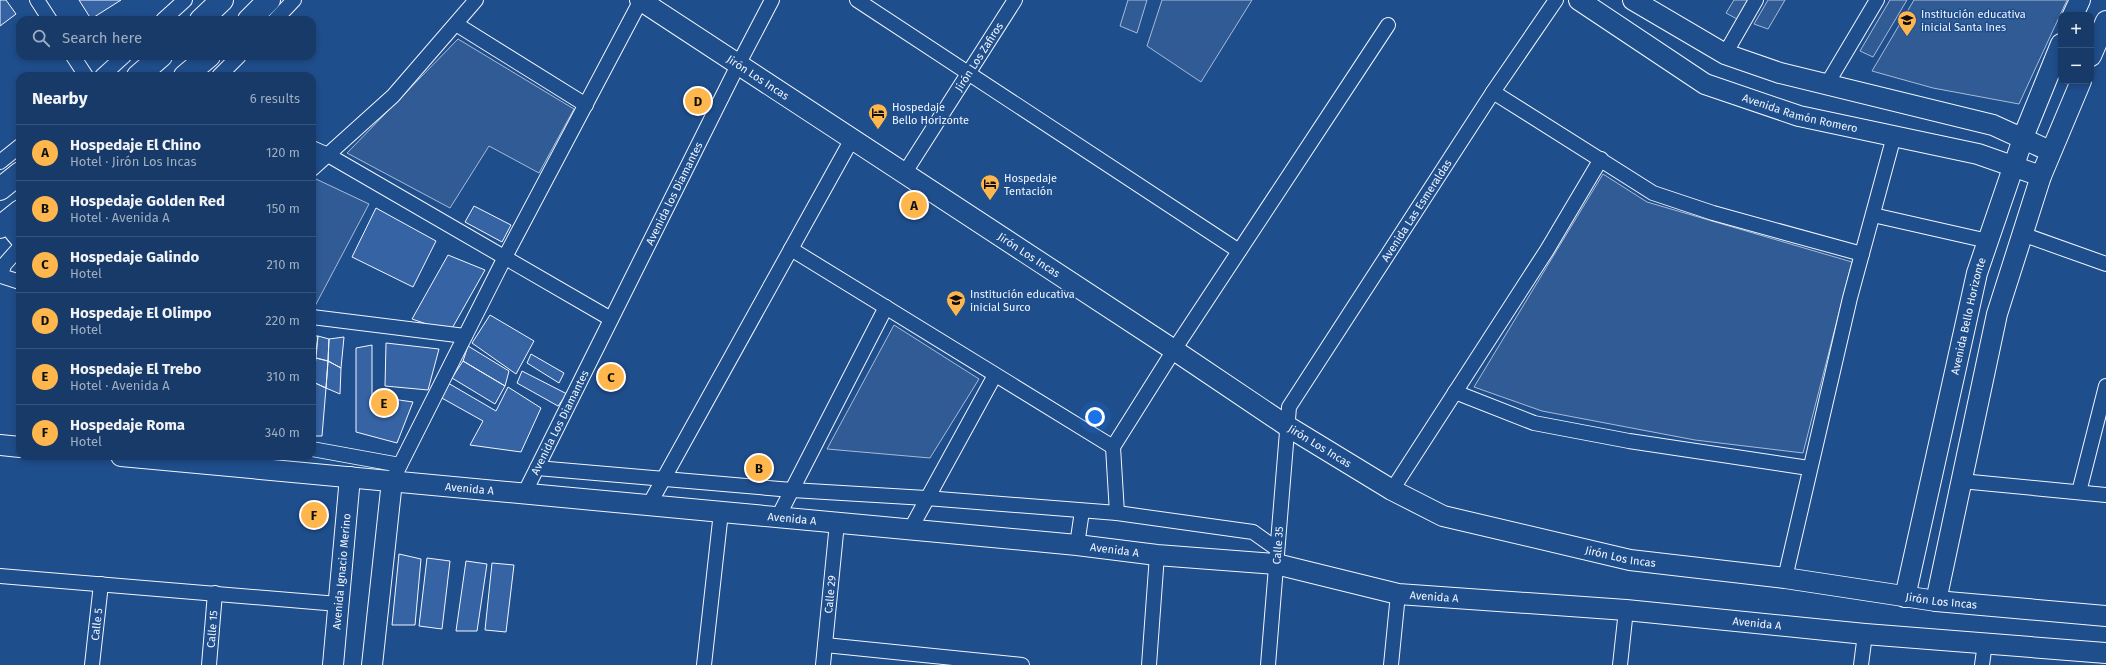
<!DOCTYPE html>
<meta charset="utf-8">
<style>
body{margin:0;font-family:"Fira Sans",sans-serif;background:#244571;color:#f1f3f6}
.controls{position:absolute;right:12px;top:12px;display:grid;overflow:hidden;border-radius:8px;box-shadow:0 2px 6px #0003}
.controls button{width:36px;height:36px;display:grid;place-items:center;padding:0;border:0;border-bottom:1px solid #36547d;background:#173a69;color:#f1f3f6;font:20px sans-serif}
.you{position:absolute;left:1095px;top:417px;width:14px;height:14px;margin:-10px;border:3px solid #fff;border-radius:50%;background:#1a73e8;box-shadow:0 0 0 6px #1a73e833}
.badge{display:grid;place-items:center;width:26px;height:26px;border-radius:50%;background:#ffb74d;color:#111;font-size:13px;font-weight:700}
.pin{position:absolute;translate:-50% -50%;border:2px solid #fff;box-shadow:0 1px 4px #0006}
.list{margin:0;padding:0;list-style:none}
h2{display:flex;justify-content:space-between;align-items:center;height:52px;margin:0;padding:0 16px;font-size:17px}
h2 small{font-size:13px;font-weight:400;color:#9eadc0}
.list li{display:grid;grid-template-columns:26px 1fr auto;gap:12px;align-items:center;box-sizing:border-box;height:56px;padding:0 16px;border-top:1px solid #36547d}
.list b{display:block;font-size:15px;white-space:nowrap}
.list p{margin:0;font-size:13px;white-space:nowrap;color:#9eadc0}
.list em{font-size:13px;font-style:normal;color:#9eadc0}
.icon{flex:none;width:22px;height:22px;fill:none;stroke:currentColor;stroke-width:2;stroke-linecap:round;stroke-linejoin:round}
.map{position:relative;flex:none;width:2106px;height:665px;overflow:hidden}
.search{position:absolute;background:#173a69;box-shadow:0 2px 6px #0003;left:16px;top:16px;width:300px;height:44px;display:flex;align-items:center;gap:10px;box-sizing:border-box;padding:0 14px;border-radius:12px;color:#9eadc0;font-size:15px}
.panel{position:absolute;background:#173a69;box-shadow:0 2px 6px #0003;left:16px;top:72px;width:300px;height:388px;border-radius:12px}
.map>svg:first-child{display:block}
</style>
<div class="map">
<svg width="2106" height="665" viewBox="0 0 2106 665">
<rect width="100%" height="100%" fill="#1f4e8c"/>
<path fill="#305b95" stroke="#a8bbd7" d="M1128 0H1147L1137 33 1120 26Z
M1162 0H1252L1201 82 1147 46Z
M1734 0H1749L1737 19 1726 13Z
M1768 0H1785L1768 29 1754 24Z
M1890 0H1907L1873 57 1860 51Z
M1914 0H2067L2019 104 1933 88 1872 71Z
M458 39 574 109 539 173 489 146 450 208 347 153Z
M1603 174 1647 202 1852 262 1803 453 1695 440 1542 411 1474 387Z
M316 179 369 204 314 308H312V183Z
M894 325 979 379 930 458 827 449Z"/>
<path fill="#3563a3" stroke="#f2f6ff" d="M0 0H6L16 14 0 26Z
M79 0H121L91 19Z
M474 206 511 225 502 242 465 222Z
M376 208 436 241 413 287 352 257Z
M448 255 485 270 450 332 412 319Z
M490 315 534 341 516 374 472 343Z
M312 336H318L312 382Z
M318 336 329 339 328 361 316 358Z
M344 337 341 368 328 361 329 339Z
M386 343 439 349 428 390 385 386Z
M372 345V396L413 402 397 443 356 432V348Z
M468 346 509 371 505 386 463 361Z
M531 354 564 373 559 383 527 363Z
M316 358 328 361 326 388 313 382Z
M328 361 341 368 340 394 326 388Z
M463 361 505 386 495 404 452 378Z
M522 371 567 394 558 406 517 383Z
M313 382 326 388 322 436H312Z
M448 383 496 411 508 387 541 408 521 452 470 445 483 421 440 397Z
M399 554 421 559 415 625H392Z
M427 558 450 561 442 629 419 626Z
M466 561 487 564 477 631H456Z
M492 563 514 565 506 632 485 630Z"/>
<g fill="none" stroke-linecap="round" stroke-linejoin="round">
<defs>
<g id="street">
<path d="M37 0 50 20"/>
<path d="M857 0 1239 251"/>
<path d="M163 20 185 0"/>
<path d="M275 20 294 0"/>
<path d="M456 24 586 105"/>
<path d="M1725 54 1756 0"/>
<path d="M73 56 86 76"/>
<path d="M102 76 124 56"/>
<path d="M219 76 239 56"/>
<path d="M1827 84 1877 0"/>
<path d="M1493 92 1653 193 1713 213 1862 254"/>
<path d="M312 148 328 155 611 319"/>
<path d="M0 162 20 146"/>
<path d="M312 169 393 96 476 0"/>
<path id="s1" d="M904 174 1015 0"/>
<path d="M1873 215 1988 241"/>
<path d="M4 224 20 243"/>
<path d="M2022 234 2106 264"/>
<path d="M20 247 4 265 1 276 20 282"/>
<path d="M791 249 1113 447"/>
<path d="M312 317 465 336"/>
<path d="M1455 392 1534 423 1629 441 1809 468"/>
<path d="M312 449 400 465"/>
<path d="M537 468 792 490 926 498 1117 513 1253 532 1277 549"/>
<path d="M392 481 505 257 641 0"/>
<path d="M1961 481 2106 495"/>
<path d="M1392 490 1547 250 1601 159"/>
<path d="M2079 492 2106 386"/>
<path id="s2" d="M524 494 738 65 772 0"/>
<path d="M649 505 852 139"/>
<path d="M1117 513 1113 447 1174 350 1388 25"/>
<path d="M778 517 886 307"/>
<path d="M910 530 995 375"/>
<path d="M1077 545 1082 511"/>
<path d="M0 576 338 604"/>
<path d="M1785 578 1850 298 1894 136"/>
<path d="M825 645 1022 665"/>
<path id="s3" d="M92 665 101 584"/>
<path id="s4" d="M209 665 215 593"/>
<path d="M704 665 721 512"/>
<path id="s5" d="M823 665 837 523"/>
<path d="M1149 665 1157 555"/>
<path id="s6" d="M1268 665 1289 407 1493 92 1556 0"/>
<path d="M1391 665 1398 594"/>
<path d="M1620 665 1626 610"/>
<path d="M1861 665 1865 634"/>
<path d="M1982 665 1985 643"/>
</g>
<g id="secondary">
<path id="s7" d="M640 0 1174 350 1287 426 1392 490 1443 516 1630 560 1785 578 1936 601 2106 616"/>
<path id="s8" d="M1579 0 1705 84 1799 116 1978 154 2041 176"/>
<path d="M1633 0 1725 54 1780 73 1993 125 2050 151"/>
<path d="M2073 15 2080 0"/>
<path d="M2091 56 2106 21"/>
<path d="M0 445 20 447"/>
<path id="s9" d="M121 456 1077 545 1157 555 1276 564 1398 594 1626 610 1865 634 2106 653"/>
<path id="s10" d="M1905 597 1977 273 2026 130 2061 44"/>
<path d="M1936 601 1997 314 2041 176 2081 81"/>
<path id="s11" d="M333 665 350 477"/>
<path d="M372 665 392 481"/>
</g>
<path id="highway" d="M201 20 222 0
M249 20 269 0
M138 76 161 56
M185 76 209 56
M0 189 20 173
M0 227 20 211"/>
</defs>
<use href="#street" stroke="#f2f6ff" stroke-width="16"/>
<use href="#secondary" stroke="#f2f6ff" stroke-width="22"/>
<use href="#highway" stroke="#f2f6ff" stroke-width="24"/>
<use href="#street" stroke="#1f4e8c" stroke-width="14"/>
<use href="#secondary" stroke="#1f4e8c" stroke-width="20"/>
<use href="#highway" stroke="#1f4e8c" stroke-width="22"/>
</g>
<defs>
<symbol id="school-pin" viewBox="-11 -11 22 30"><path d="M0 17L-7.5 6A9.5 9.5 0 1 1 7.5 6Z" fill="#ffb74d" stroke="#1f4e8c"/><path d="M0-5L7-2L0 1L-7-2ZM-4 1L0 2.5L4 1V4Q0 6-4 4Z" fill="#111"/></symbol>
<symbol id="hotel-pin" viewBox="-11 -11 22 30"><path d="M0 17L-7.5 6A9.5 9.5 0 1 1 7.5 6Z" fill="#ffb74d" stroke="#1f4e8c"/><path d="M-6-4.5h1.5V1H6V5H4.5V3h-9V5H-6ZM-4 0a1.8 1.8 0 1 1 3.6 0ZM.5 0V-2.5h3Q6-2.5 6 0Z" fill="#111"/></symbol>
</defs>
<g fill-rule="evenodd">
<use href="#school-pin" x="1896" y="9" width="22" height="30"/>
<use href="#hotel-pin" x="867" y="102" width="22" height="30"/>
<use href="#hotel-pin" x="979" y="173" width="22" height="30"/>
<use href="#school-pin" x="945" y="289" width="22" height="30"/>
</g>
<g text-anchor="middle" stroke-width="3" stroke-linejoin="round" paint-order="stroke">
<g font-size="11" fill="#f2f6ff" stroke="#1f4e8c" text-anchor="start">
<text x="1921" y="18">Institución educativa<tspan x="1921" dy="13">inicial Santa Ines</tspan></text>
<text x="892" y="111">Hospedaje<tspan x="892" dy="13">Bello Horizonte</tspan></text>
<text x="1004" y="182">Hospedaje<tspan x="1004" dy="13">Tentación</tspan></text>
<text x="970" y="298">Institución educativa<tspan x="970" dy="13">inicial Surco</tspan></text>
</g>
<g font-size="11" fill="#f2f6ff" stroke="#1f4e8c">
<text dy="4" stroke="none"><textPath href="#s1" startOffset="139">Jirón Los Zafiros</textPath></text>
<text dy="4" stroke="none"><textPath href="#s7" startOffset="141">Jirón Los Incas</textPath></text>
<text dy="4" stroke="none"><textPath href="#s8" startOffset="251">Avenida Ramón Romero</textPath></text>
<text dy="4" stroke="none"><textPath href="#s2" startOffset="336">Avenida los Diamantes</textPath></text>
<text dy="4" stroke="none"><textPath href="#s6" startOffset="493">Avenida Las Esmeraldas</textPath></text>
<text dy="4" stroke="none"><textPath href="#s7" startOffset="465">Jirón Los Incas</textPath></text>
<text dy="4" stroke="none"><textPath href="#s10" startOffset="288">Avenida Bello Horizonte</textPath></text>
<text dy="4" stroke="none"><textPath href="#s2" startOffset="80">Avenida Los Diamantes</textPath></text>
<text dy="4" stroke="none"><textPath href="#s7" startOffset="813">Jirón Los Incas</textPath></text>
<text dy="4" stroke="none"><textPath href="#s9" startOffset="350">Avenida A</textPath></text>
<text dy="4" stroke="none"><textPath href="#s9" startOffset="674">Avenida A</textPath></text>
<text dy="4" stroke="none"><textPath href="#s6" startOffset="120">Calle 35</textPath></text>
<text dy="4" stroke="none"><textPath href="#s9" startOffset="998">Avenida A</textPath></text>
<text dy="4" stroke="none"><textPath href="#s7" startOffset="1137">Jirón Los Incas</textPath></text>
<text dy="4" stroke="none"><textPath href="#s11" startOffset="94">Avenida Ignacio Merino</textPath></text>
<text dy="4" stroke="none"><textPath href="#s5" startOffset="71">Calle 29</textPath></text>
<text dy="4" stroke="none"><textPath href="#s9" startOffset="1322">Avenida A</textPath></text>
<text dy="4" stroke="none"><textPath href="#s7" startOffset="1461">Jirón Los Incas</textPath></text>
<text dy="4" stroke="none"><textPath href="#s9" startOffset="1646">Avenida A</textPath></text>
<text dy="4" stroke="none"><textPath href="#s3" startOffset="41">Calle 5</textPath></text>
<text dy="4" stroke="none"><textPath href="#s4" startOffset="36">Calle 15</textPath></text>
</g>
</g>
</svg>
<div class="controls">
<button>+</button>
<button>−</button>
</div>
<div class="you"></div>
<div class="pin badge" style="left:914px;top:205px">A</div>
<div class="pin badge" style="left:759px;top:468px">B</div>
<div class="pin badge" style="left:611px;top:377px">C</div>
<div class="pin badge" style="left:698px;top:101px">D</div>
<div class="pin badge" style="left:384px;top:403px">E</div>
<div class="pin badge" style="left:314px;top:515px">F</div>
<div class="search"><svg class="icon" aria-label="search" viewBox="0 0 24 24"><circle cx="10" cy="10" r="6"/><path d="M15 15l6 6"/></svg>Search here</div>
<section class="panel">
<h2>Nearby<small>6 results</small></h2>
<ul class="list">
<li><span class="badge">A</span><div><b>Hospedaje El Chino</b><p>Hotel · Jirón Los Incas</p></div><em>120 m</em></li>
<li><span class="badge">B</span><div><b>Hospedaje Golden Red</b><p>Hotel · Avenida A</p></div><em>150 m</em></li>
<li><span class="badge">C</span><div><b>Hospedaje Galindo</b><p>Hotel</p></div><em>210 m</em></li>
<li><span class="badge">D</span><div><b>Hospedaje El Olimpo</b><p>Hotel</p></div><em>220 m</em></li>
<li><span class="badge">E</span><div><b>Hospedaje El Trebo</b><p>Hotel · Avenida A</p></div><em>310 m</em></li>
<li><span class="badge">F</span><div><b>Hospedaje Roma</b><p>Hotel</p></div><em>340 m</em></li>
</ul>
</section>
</div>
